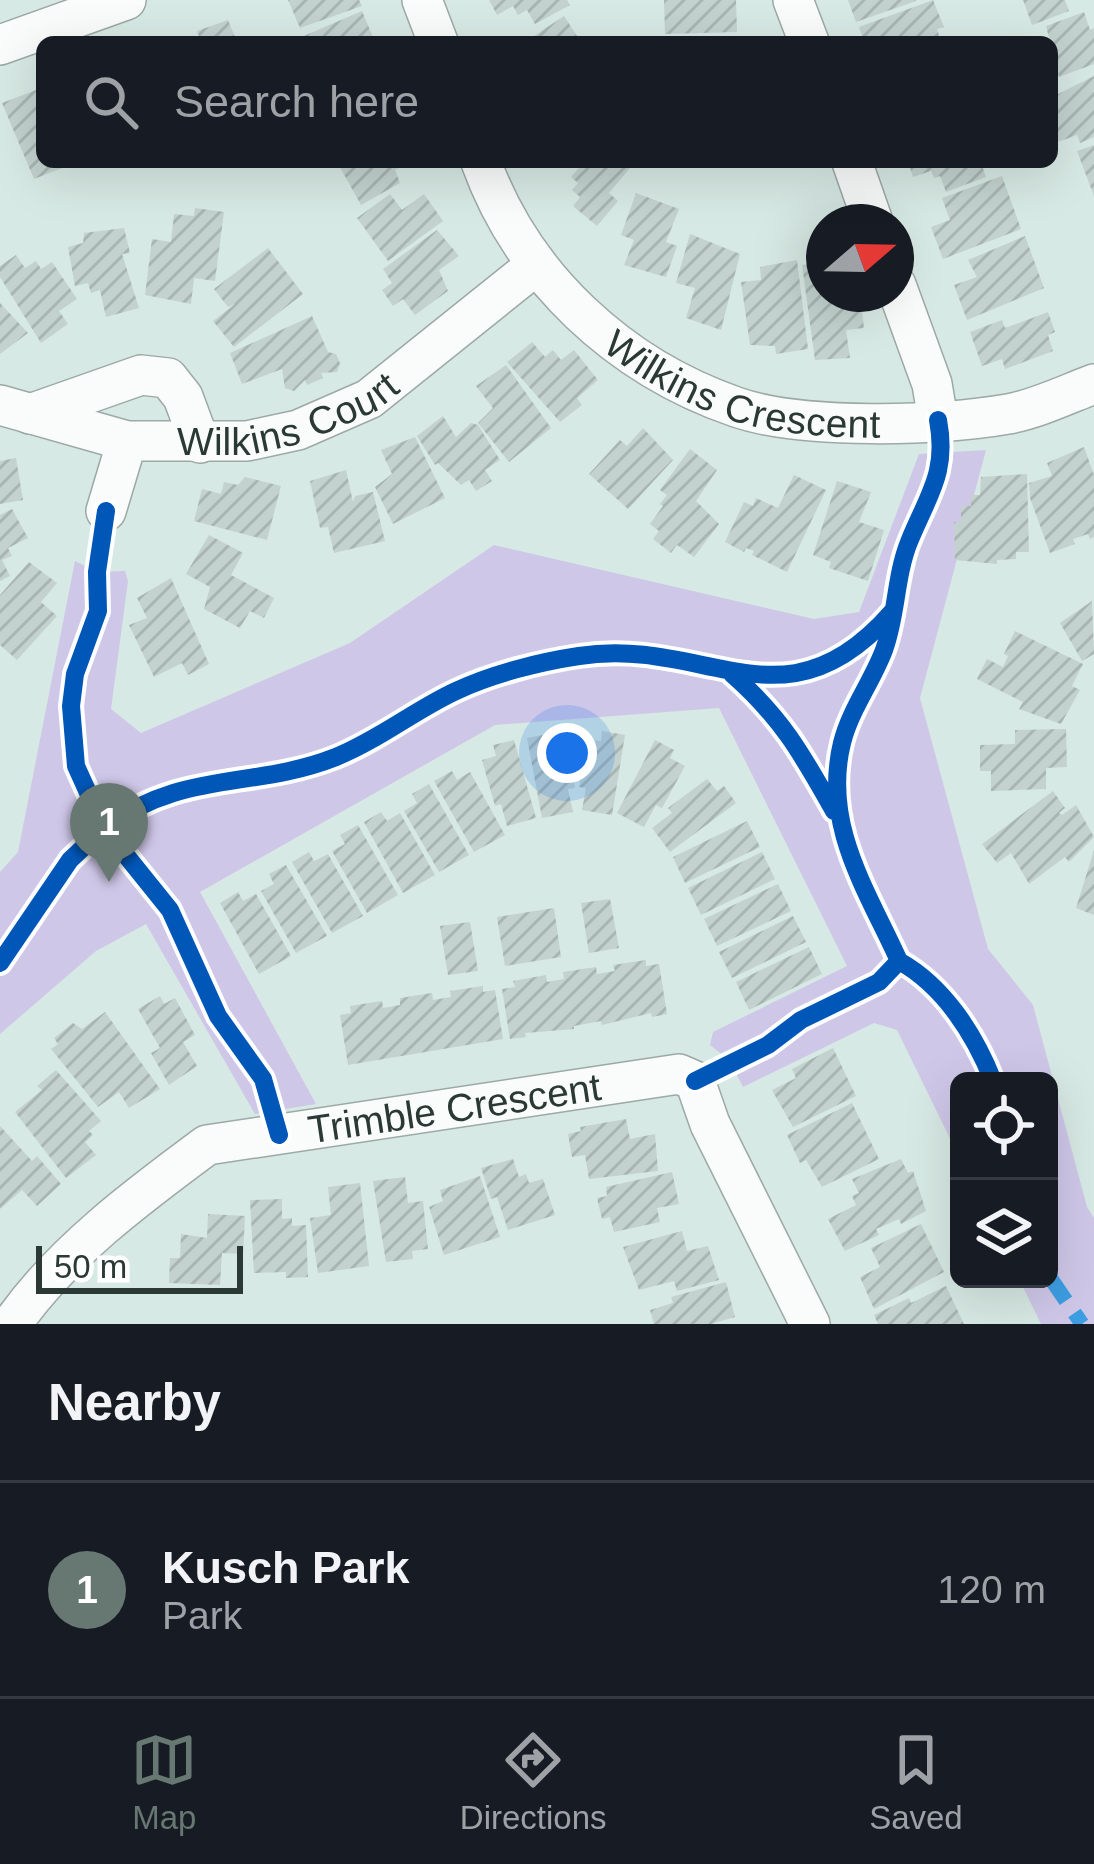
<!DOCTYPE html>
<style>
body{margin:0;font-family:Helvetica,sans-serif;background:#242831;color:#f1f3f6}
.controls{position:absolute;right:36px;bottom:36px;display:grid;overflow:hidden;border-radius:18px;box-shadow:0 12px 48px #0002}
.controls button{width:108px;height:108px;display:grid;place-items:center;padding:0;border:0;border-bottom:3px solid #363941;background:#171b24;color:#f1f3f6;font:60px sans-serif}
.compass{position:absolute;left:806px;top:204px;width:108px;height:108px;border-radius:50%;background:#171b24;box-shadow:0 12px 48px #0002;rotate:70deg}
.scale{position:absolute;left:36px;bottom:30px;width:207px;box-sizing:border-box;padding-left:12px;border:6px solid #2b3935;border-top:0;font-size:33px;line-height:42px;white-space:nowrap;color:#2b3935;-webkit-text-stroke:9px #fff;paint-order:stroke}
.you{position:absolute;left:567px;top:753px;width:42px;height:42px;margin:-30px;border:9px solid #fff;border-radius:50%;background:#1a73e8;box-shadow:0 0 0 18px #1a73e833}
.badge{display:grid;place-items:center;width:78px;height:78px;border-radius:50%;background:#677772;color:#fff;font-size:39px;font-weight:700}
.pin{position:absolute;translate:-50% -99px;filter:drop-shadow(0 3px 6px #0008)}
.pin::after{content:'';position:absolute;top:63px;width:42px;height:36px;background:inherit;clip-path:polygon(0 0,100% 0,50% 100%)}
.list{margin:0;padding:0;list-style:none}
h2{display:flex;justify-content:space-between;align-items:center;height:156px;margin:0;padding:0 48px;font-size:51px}
h2 small{font-size:39px;font-weight:400;color:#9ea1a6}
.list li{display:grid;grid-template-columns:78px 1fr auto;gap:36px;align-items:center;box-sizing:border-box;height:216px;padding:0 48px;border-top:3px solid #363941}
.list b{display:block;font-size:45px;white-space:nowrap}
.list p{margin:0;font-size:39px;white-space:nowrap;color:#9ea1a6}
.list em{font-size:39px;font-style:normal;color:#9ea1a6}
.icon{flex:none;width:66px;height:66px;fill:none;stroke:currentColor;stroke-width:2;stroke-linecap:round;stroke-linejoin:round}
.map{position:relative;flex:none;width:1094px;height:1324px;overflow:hidden}
.search{position:absolute;background:#171b24;box-shadow:0 12px 48px #0002;left:36px;right:36px;top:36px;height:132px;display:flex;align-items:center;gap:30px;box-sizing:border-box;padding:0 42px;border-radius:18px;color:#9ea1a6;font-size:45px}
.sheet{height:372px;background:#171b24}
nav{display:flex;justify-content:space-around;align-items:center;box-sizing:border-box;height:168px;border-top:3px solid #363941;background:#171b24;font-size:33px;color:#9ea1a6}
nav a{display:grid;justify-items:center;gap:6px}
nav .on{color:#677772}
.map>svg:first-child{display:block}
</style>
<div class="map">
<svg width="1094" height="1324" viewBox="0 0 1094 1324">
<defs>
<pattern id="building-hatch" width="6" height="6" patternUnits="userSpaceOnUse" patternTransform="scale(3)"><rect width="6" height="6" fill="#c3d2ce"/><path d="M-1 1l2-2M0 6l6-6M5 7l2-2" fill="none" stroke="#a8b5b2"/></pattern>
</defs>
<rect width="100%" height="100%" fill="#d7e9e4"/>
<path fill="#cfc7e8" d="M986 450 920 698 988 949 1033 1005 1087 1207 1094 1218V1324H1041L1019 1279H1049V1081H959V1157L897 1030 874 1023 743 1087 729 1060 710 1045 713 1032 847 966 719 708 495 725 200 892 316 1104 255 1114 146 924 96 951 0 1034V872L18 852 75 561 97 572 125 571 128 581 111 709 141 733 350 643 494 545 814 619 859 612 919 454Z"/>
<path fill="url(#building-hatch)" d="M288 0H359L362 6 300 28Z
M489 0H567L570 5 535 24 527 10 518 15 513 6 497 15Z
M664 0H736L737 32 665 34Z
M848 0H916V1L856 22Z
M933 0 944 27 937 29 941 42H864L859 27Z
M1023 0H1065L1069 11 1032 25Z
M362 11 375 42H290Z
M1084 12 1090 30 1094 28V64L1059 77 1046 26Z
M564 16 581 42H525Z
M228 20 237 42H201L197 31Z
M1094 76V137L1080 143 1077 135 1055 143 1052 97Z
M36 90 42 106V162H78L34 179 2 103Z
M1094 145V196L1077 151Z
M337 162H398L400 167 395 170 400 183 361 205Z
M584 162H635L609 193 618 201 597 226 573 206 580 197 572 190 578 183 571 177Z
M908 162H981L986 177 946 192 940 176 934 178 931 171 913 177Z
M1002 176 1021 229 943 259 931 227 950 220 942 198Z
M636 193 679 209 666 242 677 246 666 277 624 265 634 240 621 235Z
M390 194 402 210 424 194 443 221 388 261 357 218Z
M195 208 224 212 215 281 194 278 191 304 145 295 152 239 171 242 174 214 194 216Z
M124 228 130 253 122 254 139 308 106 317 100 290 91 293 88 283 75 286 68 247 83 243 84 233Z
M437 230 459 256 439 270 448 291 415 315 403 299 393 306 382 290 392 283 383 269Z
M690 234 740 254 721 330 686 318 695 288 676 283Z
M1025 236 1044 288 967 320 954 285 977 277 968 260Z
M268 248 303 294 234 347 213 321 235 304 228 307 214 289Z
M16 255 25 268 36 261 41 269 52 262 77 299 59 311 68 324 41 343 0 277V266Z
M797 260 808 349 776 354 775 346 750 345 741 282 761 280 760 267Z
M824 262V294H860L864 328 846 330 850 358 815 360 802 265Z
M0 303 28 333 0 354Z
M1048 312 1055 332 1048 335 1053 351 1005 369 1002 359 982 366 970 332 1002 320 1005 328Z
M312 316 328 352 336 354 340 363 337 372 321 373 323 378 307 385 305 380 294 391 285 388 282 369 242 384 230 353Z
M532 342 545 357 553 350 561 360 574 350 598 380 577 398 582 405 560 422 507 362Z
M506 365 551 428 509 462 478 423 493 408 476 386Z
M443 416 456 437 471 423 478 425 500 460 485 470 492 481 476 491 469 480 461 485 438 463 435 465 417 436Z
M643 428 673 460 628 509 589 474 620 440 627 446Z
M415 437 445 498 393 524 375 487 392 474 381 450Z
M1084 447 1094 475V537L1090 539 1088 534 1073 539 1075 544 1050 553 1030 498 1029 483 1052 476 1047 463Z
M690 449 717 470 696 501 719 524 694 557 677 545 671 553 653 539 659 531 650 524 663 506 660 504 667 495 660 490Z
M16 458 23 500 0 504V461Z
M346 470 353 502 355 496 373 492 385 541 334 553 328 527 320 528 310 481Z
M1027 474 1029 552H1016V559L997 560V564L955 560 954 522H961V506H971V495H980L981 477Z
M794 475 826 490 787 572 752 555 754 551 746 548 744 552 725 542 744 502 753 506 756 498 778 508Z
M245 477 281 486 267 540 194 521 202 489 221 494 224 482 238 485Z
M837 481 871 492 859 522 884 530 868 581 829 568 831 562 813 555Z
M12 509 28 538 8 548 12 556 2 560 10 576 0 581V515Z
M209 535 243 553 231 575 274 598 264 618 250 611 240 628 204 609 210 587 186 574Z
M29 562 57 583 41 602 57 616 17 660 0 645V595Z
M171 578 209 664 188 675 182 663 154 677 129 625 147 618 137 598Z
M1092 601 1094 654 1082 661 1060 623Z
M1015 631 1083 664 1072 686 1080 690 1061 724 1019 709 1023 702 977 679 987 659 1003 667 1008 656 1004 654Z
M1066 729 1067 767 1046 768V789L991 791V771H980V745L1015 744V730Z
M602 731 625 735 612 815 582 810 586 788 579 787 587 739 601 741Z
M548 734 550 744 566 741 575 788 568 789 573 812 542 818 527 738Z
M514 740 536 818 507 826 501 804 495 806 482 760 496 756 493 745Z
M655 740 674 750 670 758 685 766 662 808 656 805 644 827 617 813Z
M452 771 457 780 470 772 505 835 474 852 434 781Z
M707 779 717 791 724 786 736 803 670 852 652 828 672 813 668 808Z
M429 784 469 855 439 872 404 811 417 803 412 794Z
M1053 791 1065 808 1059 813 1062 815 1076 805 1094 837 1069 862 1065 857 1029 884 1011 853 997 863 982 844Z
M381 812 387 821 400 813 435 875 403 893 364 822Z
M747 821 760 847 685 883 673 857Z
M358 825 398 895 367 913 332 851 345 844 340 835Z
M1094 850V915L1076 908Z
M309 852 314 861 328 854 363 916 332 933 292 862Z
M762 852 775 879 701 915 688 888Z
M286 865 327 936 296 953 261 891 274 884 269 874Z
M778 884 791 911 717 946 704 919Z
M238 892 243 901 256 894 291 956 259 974 220 903Z
M610 899 619 948 589 953 581 903Z
M554 908 561 957 505 966 497 917Z
M793 916 806 942 732 978 719 952Z
M470 922 478 971 448 975 440 926Z
M809 947 822 974 749 1010 736 982Z
M646 960V966L659 964 667 1014 652 1017 651 1013 602 1025 601 1021 574 1026V1029L525 1033 526 1037 510 1039 502 989 515 987 513 981 546 975 547 982 564 979 563 972 596 967 597 974 615 971 613 965Z
M483 986V992L495 990 503 1039 348 1065 340 1015 351 1013 350 1006 382 1001 383 1008 400 1005V998L432 993 433 1000 451 997 450 991Z
M160 996 164 1004 175 998 195 1035 183 1042 197 1066 169 1085 151 1053 160 1048 138 1009Z
M105 1012 160 1089 129 1108 119 1092 98 1107 51 1049 58 1044 54 1038 73 1023 82 1029Z
M833 1048 856 1096 793 1127 772 1090 796 1078 792 1069Z
M56 1070 101 1121 89 1131 93 1135 85 1142 96 1155 66 1178 15 1112 42 1090 37 1086Z
M852 1103 879 1159 822 1187 806 1160 800 1163 787 1135Z
M626 1119 630 1139 655 1134 658 1171 589 1179 585 1155 572 1157 568 1134 581 1131 580 1127Z
M0 1126 32 1161 37 1156 61 1184 37 1206 22 1190 0 1209Z
M513 1159 519 1177 526 1174 529 1183 543 1179 555 1215 508 1230 497 1197 491 1199 481 1168Z
M901 1159 908 1173 913 1171 926 1211 901 1224 899 1219 876 1229 879 1235 845 1251 828 1219 856 1205 852 1196 859 1193 852 1179Z
M672 1172 679 1204 657 1208 660 1222 614 1232 610 1217 602 1219 597 1198 607 1196 606 1187Z
M480 1176 500 1237 444 1255 429 1207 443 1201 440 1190Z
M405 1177 408 1203 423 1201 428 1249 412 1251 413 1259 386 1262 373 1181Z
M360 1183 369 1266 318 1273 310 1218 331 1215 328 1187Z
M282 1199V1219L292 1218V1226L306 1225 308 1277 286 1278V1272L254 1273 250 1200Z
M208 1214 245 1216 243 1254 222 1253 220 1285 169 1283 170 1258H180L181 1234 207 1238Z
M921 1224 944 1272 874 1309 860 1277 880 1267 871 1248Z
M682 1231 687 1251 708 1246 719 1280 677 1291 674 1281 639 1290 623 1247Z
M726 1282 735 1317 711 1324H654L650 1310 673 1303 671 1297Z
M946 1286 964 1324H878L874 1315 909 1298 911 1303Z"/>
<g fill="none" stroke-linecap="round" stroke-linejoin="round">
<defs>
<g id="minor">
<path d="M422 0 438 42"/>
<path d="M793 0 809 42"/>
<path d="M0 45 126 0"/>
<path id="s1" d="M481 162C523 278 620 367 736 407 802 430 938 426 1008 414 1037 409 1067 394 1094 384"/>
<path d="M852 162 873 222"/>
<path d="M896 285 932 384 938 420"/>
<path id="s2" d="M0 405 127 441H247L298 430 369 399 535 266"/>
<path d="M30 414 141 375 168 378 183 397 200 443"/>
<path d="M106 511 127 441"/>
<path id="s3" d="M12 1324C61 1253 138 1196 207 1145L679 1074 695 1081 710 1124 810 1324"/>
</g>
</defs>
<use href="#minor" stroke="#9ca9a5" stroke-width="42"/>
<use href="#minor" stroke="#f9fcfb" stroke-width="39"/>
<path stroke="#3d9ee2" stroke-width="15" stroke-dasharray="30 15" stroke-linecap="butt" d="M1049 1276 1082 1324"/>
<defs>
<path id="cycleway" d="M732 674C782 718 802 754 834 811
M899 961C867 890 822 825 842 743 850 710 872 682 884 650 897 615 895 577 909 542 928 495 948 473 938 420
M0 963 70 860 104 828 76 766 71 706 75 674 98 611 97 572 106 511
M695 1081 768 1045 801 1020 879 982 899 961C944 986 975 1035 993 1081
M279 1135 263 1079 218 1016 170 910 104 828C184 769 252 790 336 757 380 739 415 710 456 691 492 674 539 662 579 656 706 636 785 735 892 612"/>
</defs>
<use href="#cycleway" stroke="#fff" stroke-width="26"/>
<use href="#cycleway" stroke="#0057b8" stroke-width="18"/>
</g>
<g text-anchor="middle" stroke-width="12" stroke-linejoin="round" paint-order="stroke">
<g font-size="39" fill="#2b3935" stroke="#fff">
<text dy="14" stroke="none"><textPath href="#s1" startOffset="366">Wilkins Crescent</textPath></text>
<text dy="14" stroke="none"><textPath href="#s2" startOffset="297">Wilkins Court</textPath></text>
<text dy="14" stroke="none"><textPath href="#s3" startOffset="516">Trimble Crescent</textPath></text>
</g>
</g>
</svg>
<div class="controls">
<button><svg class="icon" aria-label="locate" viewBox="0 0 24 24"><circle cx="12" cy="12" r="6"/><path d="M12 2v4M12 18v4M2 12h4M18 12h4"/></svg></button>
<button><svg class="icon" aria-label="layers" viewBox="0 0 24 24"><path d="M12 4l9 5-9 5-9-5zM3 14l9 5 9-5"/></svg></button>
</div>
<svg class="compass" viewBox="-18 -18 36 36"><path d="M0-13l5 13h-10z" fill="#e53935"/><path d="M0 13l5-13h-10z" fill="#9ea1a6"/></svg>
<div class="scale">50 m</div>
<div class="you"></div>
<div class="pin badge" style="left:109px;top:882px">1</div>
<div class="search"><svg class="icon" aria-label="search" viewBox="0 0 24 24"><circle cx="10" cy="10" r="6"/><path d="M15 15l6 6"/></svg>Search here</div>
</div>
<section class="sheet">
<h2>Nearby<small></small></h2>
<ul class="list">
<li><span class="badge">1</span><div><b>Kusch Park</b><p>Park</p></div><em>120 m</em></li>
</ul>
</section>
<nav>
<a class="on"><svg class="icon" aria-label="map" viewBox="0 0 24 24"><path d="M3 6l6-2 6 2 6-2v14l-6 2-6-2-6 2zM9 4v14M15 6v14"/></svg>Map</a>
<a><svg class="icon" aria-label="directions" viewBox="0 0 24 24"><path d="M12 3l9 9-9 9-9-9zM9 14v-3h6M13 9l2 2-2 2"/></svg>Directions</a>
<a><svg class="icon" aria-label="saved" viewBox="0 0 24 24"><path d="M7 4h10v16l-5-4-5 4z"/></svg>Saved</a>
</nav>
